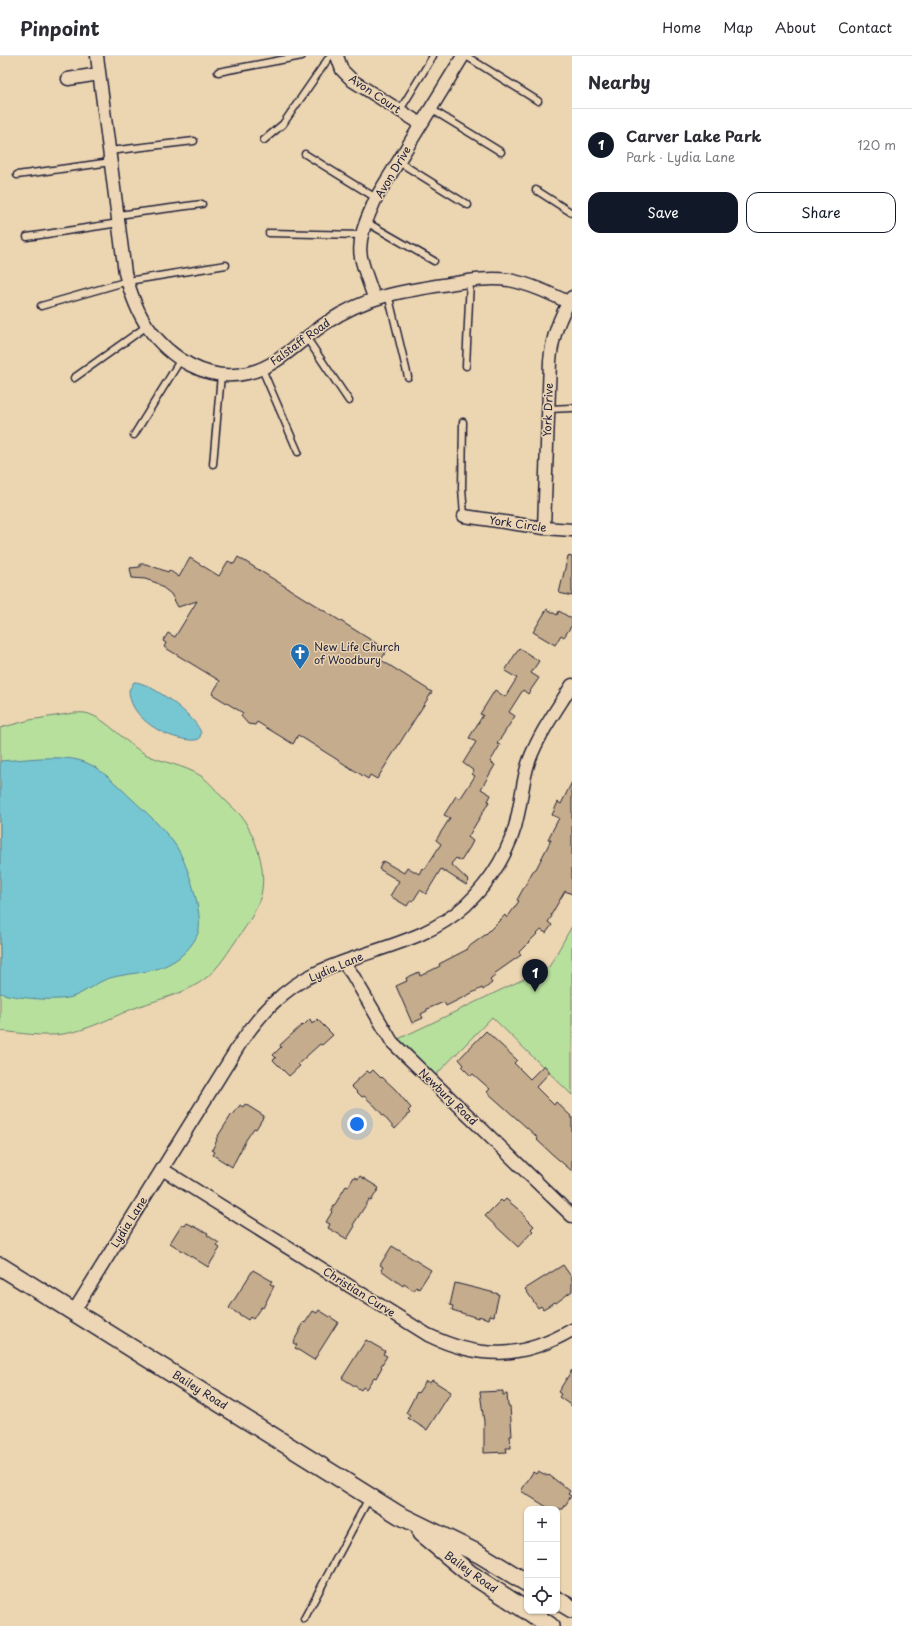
<!DOCTYPE html>
<meta charset="utf-8">
<style>
body{margin:0;font-family:"Playpen Sans",sans-serif;background:#f7f7f7;color:#2b2b33}
.controls{position:absolute;right:12px;bottom:12px;display:grid;overflow:hidden;border-radius:8px;box-shadow:0 1px 3px #0004}
.controls button{width:36px;height:36px;display:grid;place-items:center;padding:0;border:0;border-bottom:1px solid #e1e1e2;background:#fff;color:#2b2b33;font:20px sans-serif}
.you{position:absolute;left:357px;top:1068px;width:14px;height:14px;margin:-10px;border:3px solid #fff;border-radius:50%;background:#1a73e8;box-shadow:0 0 0 6px #1a73e833}
.badge{display:grid;place-items:center;width:26px;height:26px;border-radius:50%;background:#111827;color:#fff;font-size:13px;font-weight:700}
.pin{position:absolute;translate:-50% -33px;filter:drop-shadow(0 1px 2px #0008)}
.pin::after{content:'';position:absolute;top:21px;width:14px;height:12px;background:inherit;clip-path:polygon(0 0,100% 0,50% 100%)}
.list{margin:0;padding:0;list-style:none}
h2{display:flex;justify-content:space-between;align-items:center;height:52px;margin:0;padding:0 16px;font-size:17px}
h2 small{font-size:13px;font-weight:400;color:#7c7c81}
.list li{display:grid;grid-template-columns:26px 1fr auto;gap:12px;align-items:center;box-sizing:border-box;height:72px;padding:0 16px;border-top:1px solid #e1e1e2}
.list b{display:block;font-size:15px;white-space:nowrap}
.list p{margin:0;font-size:13px;white-space:nowrap;color:#7c7c81}
.list em{font-size:13px;font-style:normal;color:#7c7c81}
.actions{display:flex;gap:8px;padding:12px 16px}
.actions a{flex:1;padding:9px 0;border:1px solid #111827;border-radius:12px;text-align:center;font-size:14px;color:#111827}
.actions .main{background:#111827;color:#fff}
.icon{flex:none;width:22px;height:22px;fill:none;stroke:currentColor;stroke-width:2;stroke-linecap:round;stroke-linejoin:round}
.map{position:relative;flex:none;width:572px;height:1570px;overflow:hidden}
header{display:flex;align-items:center;gap:24px;box-sizing:border-box;height:56px;padding:0 20px;background:#fff;border-bottom:1px solid #e1e1e2}
header strong{font-size:19px}
nav{display:flex;gap:22px;margin-inline-start:auto;font-size:14px}
main{display:flex}
aside{flex:1;background:#fff}
.map>svg:first-child{display:block}
</style>
<header>
<strong>Pinpoint</strong>
<nav><a>Home</a><a>Map</a><a>About</a><a>Contact</a></nav>
</header>
<main>
<div class="map">
<svg width="572" height="1570" viewBox="0 0 572 1570">
<rect width="100%" height="100%" fill="#ecd5b1"/>
<filter id="ink" filterUnits="userSpaceOnUse"><feTurbulence type="fractalNoise" baseFrequency=".025" numOctaves="2"/><feDisplacementMap in="SourceGraphic" scale="8" xChannelSelector="R" yChannelSelector="G"/><feConvolveMatrix kernelMatrix="1 2 1 2 8 2 1 2 1" color-interpolation-filters="sRGB"/></filter>
<g filter="url(#ink)">
<path fill="#b7e09d" stroke="#6c816c" d="M74 657C78 657 84 656 89 658 108 664 125 687 145 698 163 707 184 709 201 720 210 726 217 736 225 744 230 749 237 755 242 761 256 782 267 813 261 839 257 855 245 872 235 886 225 901 215 917 199 927 182 938 160 943 140 950 115 959 91 974 63 978 42 981 21 977 0 975V672L30 664Z
M572 870V1039L492 961 431 1024 392 986 549 911Z"/>
<path fill="#77c7d3" stroke="#558596" d="M134 626C149 625 200 663 201 678L199 683C194 685 189 684 183 683 160 679 129 660 129 634Z
M40 702C58 702 76 700 93 710 107 718 120 732 132 743 147 757 162 771 174 787 186 803 202 852 199 873 197 885 184 899 174 905 154 918 131 916 110 922 96 926 85 937 72 941 56 946 16 942 0 937V705Z"/>
<path fill="#c4ac8c" stroke="#22223b" d="M568 500 572 501V540L559 537Z
M238 501 387 594 381 604 432 636 377 723 370 719 368 723 298 679 293 688 257 666 255 669 248 668 241 660 243 657 212 638 220 625 164 591 166 587 163 585 168 577 175 581 197 545 178 551 171 538 157 527 145 523 132 522 130 512 140 511V508H146L168 516 169 514 179 521 190 502 219 520 228 505 234 508Z
M547 553 557 559 559 555 572 563V569L564 581 561 579 555 589 533 576Z
M519 592 539 605 531 617 539 622 528 638 523 634 509 656 515 660 497 688 500 689 490 706 495 709 481 733 491 739 488 745 489 746 468 781 473 785 470 791 461 805 456 802 451 808 469 825 466 829 441 813 426 838 420 834 413 845 411 844 407 850 390 840 399 825 379 813 383 805 404 817 407 811 419 818 422 812 425 813 441 788 436 784 450 762 444 759 456 740 460 743 475 720 472 718 474 715 463 707 476 686 469 682 483 659 480 658 495 634 505 641 517 622 505 615Z
M572 726V838L565 835 551 859 552 860 548 866 552 869 546 877 541 874 519 896 521 899 494 918 495 920 490 924 492 927 483 934 482 932 446 950 444 946 427 953V955L421 958 423 962 412 967 396 930 407 925 406 922 419 916 420 920 440 910 439 908 468 893 467 892 485 879 505 859 507 862 519 845 517 844 533 815 536 813 551 784 548 783 559 762 552 759 558 746 561 748Z
M310 963 312 968 317 963 333 979 322 989 320 988 298 1008 300 1010 289 1020 273 1004 276 1002 273 999 281 991 280 989 302 969 303 970Z
M486 975 517 1004 514 1007 530 1023 544 1009 550 1016 536 1031 554 1049 556 1046 572 1061V1115L552 1098 537 1084 538 1083 535 1079 487 1036 490 1033 473 1018 471 1020 462 1011 464 1009 459 1003Z
M373 1014 381 1022 382 1021 395 1033 411 1052 408 1055 410 1057 395 1073 375 1050 364 1040 362 1041 351 1030 367 1015 370 1017Z
M245 1048 264 1060 256 1073 254 1072 246 1084 232 1111 213 1099 215 1096 212 1094 217 1084 216 1083 232 1058 233 1059 240 1049 243 1051Z
M360 1120 379 1132 371 1145 369 1144 353 1169 355 1170 347 1183 328 1172 330 1168 326 1166 332 1156 331 1155 346 1130 348 1131 354 1121 358 1123Z
M506 1143 524 1158 523 1159 534 1170 531 1173 533 1175 518 1191 485 1160 501 1144 503 1146Z
M187 1167 208 1177 207 1179 219 1187 217 1190 220 1192 208 1211 170 1187 182 1168 185 1170Z
M392 1190 431 1214 419 1233 416 1231 414 1235 404 1228 403 1230 381 1214 383 1211 380 1209Z
M563 1209 572 1222V1235L556 1247 555 1246 543 1253 541 1250 538 1252 525 1233Z
M253 1214 272 1225 270 1228 274 1230 263 1252 261 1251 253 1263 250 1261 248 1264 229 1252Z
M455 1227 499 1238 494 1260 490 1259 489 1263 478 1260V1262L452 1254 453 1250 450 1249Z
M319 1254 338 1266 314 1304 295 1292 297 1289 293 1287 304 1266 305 1267 313 1255 317 1257Z
M366 1284 385 1295 383 1298 387 1300 381 1310 382 1311 376 1322 374 1321 366 1333 363 1331 361 1334 342 1322Z
M572 1314V1350L559 1341 561 1338 558 1336Z
M432 1324 451 1336 427 1374 408 1362 410 1360 406 1357 417 1336 418 1337 426 1325 430 1327Z
M503 1335V1339L507 1338 508 1350H510L512 1380H510L511 1392H506L507 1396 484 1397V1366L480 1336Z
M538 1415 548 1420 549 1419 570 1435 568 1438 571 1440 563 1453H550L521 1435 533 1416 536 1418Z"/>
<g fill="none" stroke-linecap="round" stroke-linejoin="round">
<defs>
<path id="lane" d="M466 0 538 45
M218 16 302 0
M431 53 501 96
M400 54 433 0
M264 84 283 68 330 0
M109 95 194 85
M305 98 376 142
M399 106 468 149
M17 119 111 106
M536 134 572 157
M118 159 202 148
M366 166 434 205
M269 177 362 179
M27 181 119 167
M388 238 408 321
M41 250 128 225 226 209
M306 281 349 345
M466 310 470 224
M262 313 298 396
M74 322 147 270
M548 353 572 352
M463 366 462 432 464 460
M134 379 181 303
M213 408 221 319
M304 1563 369 1442"/>
<path id="street" d="M97 0 125 217C130 235 136 254 147 270 169 302 208 327 248 317 279 310 300 284 326 267 366 240 402 235 449 228 468 225 489 221 509 224 530 228 549 237 568 246
M337 0 342 14 353 25 421 68
M68 23 99 18
M374 242C370 229 364 215 361 201 357 181 369 159 376 142L463 0
M464 460 544 472 572 474
M544 472 550 305C552 282 559 261 572 241
M343 906 352 918 392 986 572 1160
M162 1113 428 1279C480 1304 522 1303 572 1274
M74 1255 241 986C262 956 283 933 316 917 366 893 424 888 466 849 491 825 512 792 518 758 522 740 523 722 529 705 539 678 557 653 572 629"/>
<path id="secondary" d="M0 1210 399 1459 479 1498 527 1527
M421 1477 469 1517 527 1555
M557 1544 572 1553
M528 1555 550 1570"/>
</defs>
<use href="#lane" stroke="#22223b" stroke-width="9"/>
<use href="#street" stroke="#22223b" stroke-width="15"/>
<use href="#secondary" stroke="#22223b" stroke-width="20"/>
<use href="#lane" stroke="#ecd6b5" stroke-width="6"/>
<use href="#street" stroke="#ecd6b5" stroke-width="12"/>
<use href="#secondary" stroke="#ecd6b5" stroke-width="17"/>
</g>
</g>
<defs>
<symbol id="church-pin" viewBox="-11 -11 22 30"><path d="M0 17L-7.5 6A9.5 9.5 0 1 1 7.5 6Z" fill="#1f6fb2" stroke="#ecd6b5"/><path d="M-1.2-6h2.4v3.5h3.3v2.4h-3.3V6h-2.4V-.1h-3.3v-2.4h3.3Z" fill="#fff"/></symbol>
</defs>
<g fill-rule="evenodd">
<use href="#church-pin" x="289" y="586" width="22" height="30"/>
</g>
<g text-anchor="middle" stroke-width="3" stroke-linejoin="round" paint-order="stroke">
<g font-size="11" fill="#22223b" stroke="#ecd6b5">
<text transform="translate(375 38) rotate(34)" y="4">Avon Court</text>
<text transform="translate(393 116) rotate(-59)" y="4">Avon Drive</text>
<text transform="translate(300 286) rotate(-36)" y="4">Falstaff Road</text>
<text transform="translate(548 354) rotate(-88)" y="4">York Drive</text>
<text transform="translate(518 468) rotate(8)" y="4">York Circle</text>
<text transform="translate(336 911) rotate(-23)" y="4">Lydia Lane</text>
<text transform="translate(448 1041) rotate(44)" y="4">Newbury Road</text>
<text transform="translate(129 1166) rotate(-58)" y="4">Lydia Lane</text>
<text transform="translate(359 1236) rotate(32)" y="4">Christian Curve</text>
<text transform="translate(200 1334) rotate(32)" y="4">Bailey Road</text>
<text transform="translate(471 1516) rotate(36)" y="4">Bailey Road</text>
</g>
<g font-size="11" fill="#22223b" stroke="#ecd6b5" text-anchor="start">
<text x="314" y="595">New Life Church<tspan x="314" dy="13">of Woodbury</tspan></text>
</g>
</g>
</svg>
<div class="controls">
<button>+</button>
<button>−</button>
<button><svg class="icon" aria-label="locate" viewBox="0 0 24 24"><circle cx="12" cy="12" r="6"/><path d="M12 2v4M12 18v4M2 12h4M18 12h4"/></svg></button>
</div>
<div class="you"></div>
<div class="pin badge" style="left:535px;top:936px">1</div>
</div>
<aside>
<h2>Nearby<small></small></h2>
<ul class="list">
<li><span class="badge">1</span><div><b>Carver Lake Park</b><p>Park · Lydia Lane</p></div><em>120 m</em></li>
</ul>
<div class="actions"><a class="main">Save</a><a>Share</a></div>
</aside>
</main>
